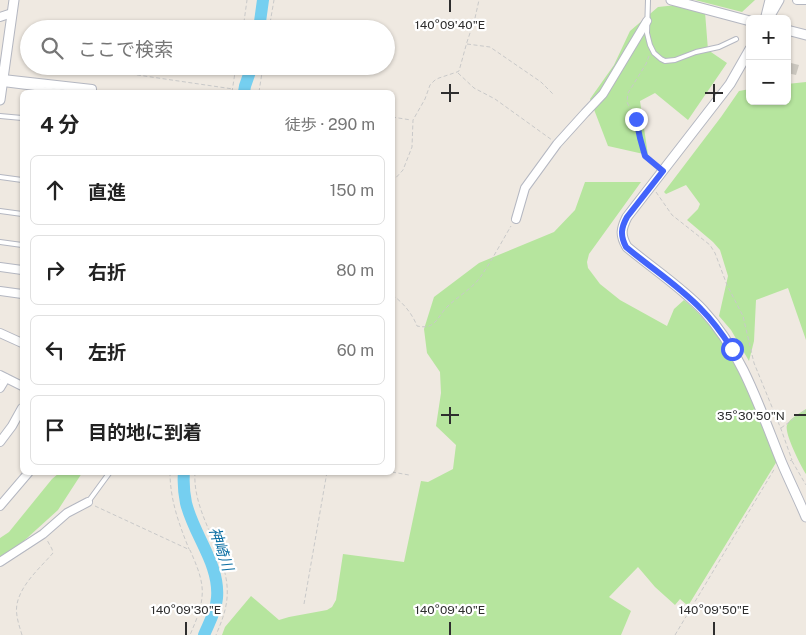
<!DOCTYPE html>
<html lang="ja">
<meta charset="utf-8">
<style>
body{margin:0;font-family:"Public Sans","Noto Sans JP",sans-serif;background:#f6f6f6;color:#222}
.controls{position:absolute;right:15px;top:15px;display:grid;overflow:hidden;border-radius:8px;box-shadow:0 1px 4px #0004}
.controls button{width:45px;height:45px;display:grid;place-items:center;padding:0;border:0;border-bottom:1px solid #e0e0e0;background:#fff;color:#222;font:25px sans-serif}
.stop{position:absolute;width:15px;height:15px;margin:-11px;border:4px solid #4264fb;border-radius:50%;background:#fff}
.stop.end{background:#4264fb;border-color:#fff;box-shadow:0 1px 5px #0008}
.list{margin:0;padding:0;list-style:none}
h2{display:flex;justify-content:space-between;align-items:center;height:65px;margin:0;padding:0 20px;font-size:21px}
h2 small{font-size:16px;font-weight:400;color:#767676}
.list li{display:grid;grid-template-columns:32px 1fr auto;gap:15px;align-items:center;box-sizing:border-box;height:70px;margin:0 10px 10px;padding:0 10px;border:1px solid #e0e0e0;border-radius:8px}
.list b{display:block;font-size:19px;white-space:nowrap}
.list em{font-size:16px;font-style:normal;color:#767676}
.icon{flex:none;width:28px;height:28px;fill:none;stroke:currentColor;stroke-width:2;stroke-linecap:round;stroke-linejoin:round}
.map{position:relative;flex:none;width:806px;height:635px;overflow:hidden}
.search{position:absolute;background:#fff;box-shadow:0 1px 4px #0004;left:20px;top:20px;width:375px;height:55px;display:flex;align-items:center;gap:12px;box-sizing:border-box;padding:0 18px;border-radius:28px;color:#767676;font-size:19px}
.panel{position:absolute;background:#fff;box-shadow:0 1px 4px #0004;left:20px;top:90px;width:375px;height:385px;border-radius:8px}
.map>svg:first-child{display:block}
</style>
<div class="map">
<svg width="806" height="635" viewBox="0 0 806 635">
<rect width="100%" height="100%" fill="#efe9e1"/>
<path fill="#b6e59e" d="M695 0H755L742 12Z
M677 5 705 12 708 50 727 63 688 120 655 93 640 101 648 155 608 146 590 99 614 65 630 31 658 7Z
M806 82V340L788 288 756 300 754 341 749 361 731 330 719 316 728 276 720 250 713 242 687 220 698 209 700 204 686 185 666 194 664 192 721 117 739 91 750 89V101H787V84Z
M585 182H641L589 254 587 262 588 268 600 284 620 300 667 326 674 309 684 300C719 329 735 361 753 401 762 421 770 441 777 461L688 606 680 599 675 605 655 587 638 567 609 597 631 611 621 635H222L225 627 251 596 279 620 289 617 327 610 332 607 336 600 343 554 404 562 421 481 428 482 453 469 456 445 436 426 441 393 440 372 427 353 424 329 434 297 479 263 554 232 575 210Z
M806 409V474C801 466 784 433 787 425 790 418 800 413 806 409Z
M59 473H82L58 510 5 558 0 566V538L9 532 52 479Z"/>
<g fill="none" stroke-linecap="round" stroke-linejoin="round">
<path stroke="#75cff0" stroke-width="12" d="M259 29 263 0
M244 92 245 86 252 66
M184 472C183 483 184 493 186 503 194 536 220 564 217 598 216 611 209 623 204 635"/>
</g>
<path fill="#cbc7bf" d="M787 62 799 65 796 75 787 73Z"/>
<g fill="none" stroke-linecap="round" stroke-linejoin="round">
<defs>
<path id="service" d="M648 0 647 33 650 45 654 53 661 59 665 61 675 60 696 52 719 47 736 39
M3 84 67 92
M0 116 22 118
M0 177 22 180
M0 211 22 214
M0 242 22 245
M88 502 110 472"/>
<path id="minor" d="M797 0H806
M0 17 12 13
M3 79 92 89V92
M516 219 525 188 557 144 585 113 603 94 647 21
M0 267 22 270
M0 291 22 294
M0 333 22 343
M0 375 22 386
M0 388 6 378
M0 442 12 426 22 408
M0 506 29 472
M0 562 43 534 67 513 88 502"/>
<path id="tertiary" d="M671 0 750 21
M766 16 770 0
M768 19 779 0
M787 30 806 35
M750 49 730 84 627 217C621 229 620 235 627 247 652 268 680 286 703 310 742 352 760 409 781 461 789 480 798 498 806 517
M0 100 14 0"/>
</defs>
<use href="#service" stroke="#b4b7c1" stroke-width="6"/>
<use href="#minor" stroke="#b4b7c1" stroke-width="10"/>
<use href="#tertiary" stroke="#b4b7c1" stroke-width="11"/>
<path stroke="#c9c9c9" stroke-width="1" stroke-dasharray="4 2.5" stroke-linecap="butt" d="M243 29 247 0
M269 29 274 0
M467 44 490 47 541 82 554 95
M649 56 646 64 628 93 627 102 635 119 645 156 656 165
M124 73 233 89
M458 73 474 88 495 99 552 140
M232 92 236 66
M259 92 263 66
M392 117 411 120
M392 182 403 170 412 147 413 120 425 99 430 85 435 80 439 78 457 72 459 71 467 42 475 18 479 0
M656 192 672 215 710 245 715 253 727 285 743 316 754 363 781 429 792 460 789 461
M392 295C403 302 413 315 417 326 436 330 436 318 447 307 457 297 470 290 479 279 491 262 501 243 511 226
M781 428 806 410
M792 461 806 485
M170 472C170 500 179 524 189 549
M195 472C192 517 231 555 227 598 226 611 221 623 216 635
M392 472 409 475
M95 506 190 550C196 564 204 581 202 597 201 610 195 623 190 635
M304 604 327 472
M22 635C19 625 15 614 17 604 21 584 40 568 53 553L52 549 47 540
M675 635 775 468"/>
<use href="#service" stroke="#fff" stroke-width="4"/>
<use href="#minor" stroke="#fff" stroke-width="8"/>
<use href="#tertiary" stroke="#fff" stroke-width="9"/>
</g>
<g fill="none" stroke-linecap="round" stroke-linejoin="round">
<path stroke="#4264fb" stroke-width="6" d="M636 119 640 138 645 156 663 171 627 217C621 228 620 235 626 247 651 268 679 286 701 309 713 321 723 335 732 349"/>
</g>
<path fill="none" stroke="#2e2e2e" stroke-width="2" d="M450 0V12M450 84V102M714 84V102M441 93H459M705 93H723M450 407V424M441 415H459M794 415H806M186 622V635M450 622V635M714 622V635"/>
<g text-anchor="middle" stroke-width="4.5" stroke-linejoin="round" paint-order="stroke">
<g font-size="15" font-style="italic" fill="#0d6fa3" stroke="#fff">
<text transform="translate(221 549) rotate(71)" y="5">神崎川</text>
</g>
</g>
<g font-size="12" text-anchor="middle" fill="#2e2e2e" stroke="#fff" stroke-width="4.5" stroke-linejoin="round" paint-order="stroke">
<text x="450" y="29">140°09'40"E</text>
<text x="751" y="420">35°30'50"N</text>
<text x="186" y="614">140°09'30"E</text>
<text x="450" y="614">140°09'40"E</text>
<text x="714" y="614">140°09'50"E</text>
</g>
</svg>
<div class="controls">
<button>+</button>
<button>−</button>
</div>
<div class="stop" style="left:732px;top:349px"></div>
<div class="stop end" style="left:636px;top:119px"></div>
<div class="search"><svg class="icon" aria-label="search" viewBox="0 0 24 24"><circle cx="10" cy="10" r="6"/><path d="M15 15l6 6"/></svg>ここで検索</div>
<section class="panel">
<h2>4 分<small>徒歩 · 290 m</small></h2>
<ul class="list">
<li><svg class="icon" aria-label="ahead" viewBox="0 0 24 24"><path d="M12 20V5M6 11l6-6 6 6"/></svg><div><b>直進</b></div><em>150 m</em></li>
<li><svg class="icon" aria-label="right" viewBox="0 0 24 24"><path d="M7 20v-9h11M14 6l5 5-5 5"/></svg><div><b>右折</b></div><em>80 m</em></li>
<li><svg class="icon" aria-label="left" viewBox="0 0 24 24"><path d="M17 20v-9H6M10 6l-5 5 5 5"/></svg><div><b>左折</b></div><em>60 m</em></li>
<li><svg class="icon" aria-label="arrive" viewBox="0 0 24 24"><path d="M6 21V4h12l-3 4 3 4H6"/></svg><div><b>目的地に到着</b></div></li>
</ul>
</section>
</div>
